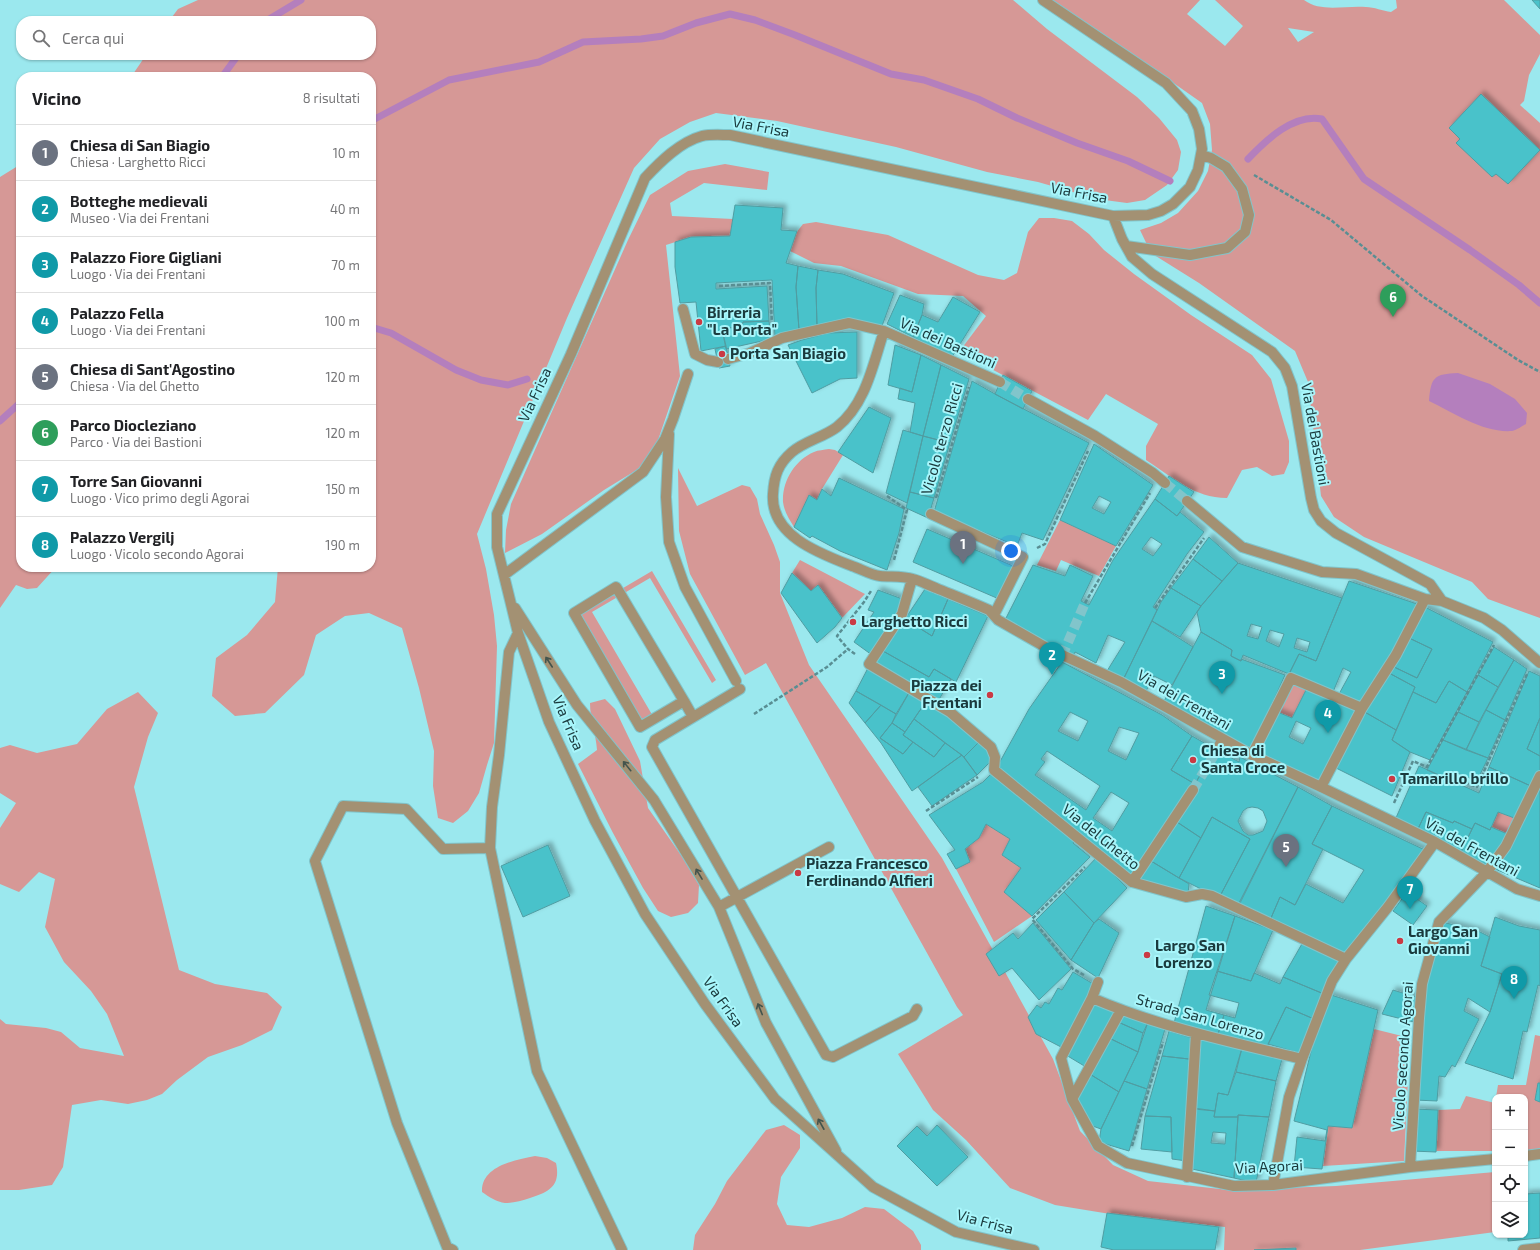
<!DOCTYPE html>
<html lang="it">
<meta charset="utf-8">
<style>
body{margin:0;font-family:"Exo 2",sans-serif;background:#f2f2f2;color:#202124}
.controls{position:absolute;right:12px;bottom:12px;display:grid;overflow:hidden;border-radius:8px;box-shadow:0 1px 3px #0004}
.controls button{width:36px;height:36px;display:grid;place-items:center;padding:0;border:0;border-bottom:1px solid #e0e0e0;background:#fff;color:#202124;font:20px sans-serif}
.you{position:absolute;left:1011px;top:551px;width:14px;height:14px;margin:-10px;border:3px solid #fff;border-radius:50%;background:#1a73e8;box-shadow:0 0 0 6px #1a73e833}
.badge{display:grid;place-items:center;width:26px;height:26px;border-radius:50%;background:#0b8043;color:#fff;font-size:13px;font-weight:700}
.pin{position:absolute;translate:-50% -33px;filter:drop-shadow(0 1px 2px #0008)}
.pin::after{content:'';position:absolute;top:21px;width:14px;height:12px;background:inherit;clip-path:polygon(0 0,100% 0,50% 100%)}
.list{margin:0;padding:0;list-style:none}
h2{display:flex;justify-content:space-between;align-items:center;height:52px;margin:0;padding:0 16px;font-size:17px}
h2 small{font-size:13px;font-weight:400;color:#757577}
.list li{display:grid;grid-template-columns:26px 1fr auto;gap:12px;align-items:center;box-sizing:border-box;height:56px;padding:0 16px;border-top:1px solid #e0e0e0}
.list b{display:block;font-size:15px;white-space:nowrap}
.list p{margin:0;font-size:13px;white-space:nowrap;color:#757577}
.list em{font-size:13px;font-style:normal;color:#757577}
.icon{flex:none;width:22px;height:22px;fill:none;stroke:currentColor;stroke-width:2;stroke-linecap:round;stroke-linejoin:round}
.map{position:relative;flex:none;width:1540px;height:1250px;overflow:hidden}
.search{position:absolute;background:#fff;box-shadow:0 1px 3px #0004;left:16px;top:16px;width:360px;height:44px;display:flex;align-items:center;gap:10px;box-sizing:border-box;padding:0 14px;border-radius:16px;color:#757577;font-size:15px}
.panel{position:absolute;background:#fff;box-shadow:0 1px 3px #0004;left:16px;top:72px;width:360px;height:500px;border-radius:16px}
.map>svg:first-child{display:block}
</style>
<div class="map">
<svg width="1540" height="1250" viewBox="0 0 1540 1250">
<defs>
<filter id="shadow"><feDropShadow dx="3.5" dy="-3.5" stdDeviation="2" flood-color="#0004"/></filter>
</defs>
<rect width="100%" height="100%" fill="#9be8ee"/>
<path fill="#d69896" fill-rule="evenodd" d="M198 0H1013L1047 29 1137 97 1159 118 1177 140 1181 152 1178 170 1167 185 1145 200 1127 203 1097 199 1038 182 987 172 896 147 777 121 716 113 690 122 660 139 634 168 567 318 477 534 486 569 494 615 497 646 494 743 487 765 479 793 468 811 453 823 438 818 433 786 434 751 419 688 402 628 369 613 345 616 316 635 304 675 265 713 235 716 212 696 216 658 247 635 275 602 278 567H371V77H131L146 55H371V21H169L178 9Z
M1052 0H1200L1187 14 1225 46 1243 26 1215 0H1304C1321 13 1346 5 1366 7 1374 7 1383 11 1391 12L1397 8 1396 0H1504L1540 35V54L1529 75 1524 101 1520 105 1540 123V618L1488 599 1472 582 1364 537 1334 517 1321 496 1308 382 1295 351 1199 283 1151 253 1140 230 1161 223 1178 213 1198 191 1208 171 1212 150 1210 124 1202 103 1135 56ZM1288 28 1314 32 1298 42Z
M21 164V567H56L37 588 27 589 16 585 0 608V177Z
M725 164 769 172 767 190 704 183 670 203 672 216 733 219 730 236 691 237 666 245 680 376 656 446 640 468 604 490 542 534 505 553 506 530 511 504 628 240 650 195 688 171Z
M1039 218H1054L1072 221 1089 234 1104 250 1134 274 1191 315 1252 355 1271 379 1289 441V462L1284 474 1272 476 1257 467 1242 470 1227 498C1194 498 1172 477 1146 460V446L1158 424 1106 394 1088 420 959 352 986 316 963 296 918 294 841 266 814 263 790 251 792 238 803 224 816 222 888 235 978 275 1004 280 1017 273 1028 232Z
M829 449 835 450 843 455 822 489 817 500 809 495 794 527C789 519 784 511 783 502 782 481 795 460 814 452 818 450 824 450 829 449Z
M678 468 697 506 742 485 750 487 757 499 760 514 774 545 780 562V593L809 665 942 858 1053 1059 1080 1131 1113 1165 1148 1181 1229 1190 1336 1186 1495 1172V1232L1360 1250H1224L1225 1227 1104 1213 1055 1205 1010 1188 966 1140 933 1110 898 1054 963 1015 957 1007 766 663 745 675 690 574 679 531Z
M1060 520 1116 546 1099 576 1061 560 1056 571 1037 565Z
M800 560 865 594 842 618 818 585 811 591 792 573Z
M652 571 716 680 712 683 650 578 592 612 654 718 644 724 579 614Z
M1292 679 1308 686 1292 718 1275 711Z
M138 692 158 713 148 737 134 787 179 970 215 984 267 993 282 1007 272 1030 242 1045 208 1057 177 1080 162 1094 147 1100 128 1104 101 1100 72 1105 63 1167 52 1185 19 1190H0V1019L6 1024 46 1028 61 1032 80 1048 124 1056 107 1014 91 991 64 962 45 927 55 879 39 872 19 892 0 884V828L16 803 0 793V748L10 745 37 753 77 744 107 709Z
M605 699 615 709 640 761 648 808 683 858 699 885 698 903 688 913 671 917 658 911 643 888 613 833 578 764 597 750C596 734 590 719 590 703Z
M1498 812 1517 819 1510 835 1491 827Z
M986 824 1010 839 1002 855 1021 868 1004 892 1032 916 994 942 956 869 969 862 965 849 979 838Z
M1374 1029 1410 1038 1404 1161 1323 1166 1328 1126 1352 1128Z
M1535 1035 1540 1036V1083H1538L1535 1100 1540 1102V1150H1525V1097H1496L1498 1085H1526Z
M1466 1096 1495 1103V1151H1436L1438 1110 1460 1109Z
M784 1125 800 1135V1148L781 1177 777 1204 787 1225 809 1227 842 1218 865 1207 884 1209 913 1231 921 1245V1250H693L695 1235 715 1204 727 1181 766 1130Z
M535 1156 547 1158 556 1163C561 1186 549 1192 530 1198 522 1201 513 1203 505 1203 497 1202 489 1197 482 1192 481 1166 515 1160 535 1156Z"/>
<path fill="#b47fbd" d="M1458 373 1490 384 1515 399 1527 413 1526 424C1522 426 1517 430 1512 431 1483 433 1454 413 1429 401 1431 377 1434 374 1458 373Z"/>
<g fill="none" stroke-linecap="round" stroke-linejoin="round">
<path stroke="#b47fbd" stroke-width="7" d="M266 21 301 0
M222 77 238 55
M371 121 449 80 539 62 583 42 641 39 663 36 696 23 730 14 755 20 795 35 891 74 924 80 978 99 1017 118 1077 143 1128 161 1170 181
M1248 159C1266 140 1294 113 1322 119L1364 179 1470 250 1519 285 1540 303
M371 327 391 333 456 370 481 380 508 385 527 379
M0 421 21 402"/>
</g>
<path fill="#49c2ca" stroke="#509da2" fill-rule="evenodd" filter="url(#shadow)" d="M1532 0H1540V9Z
M1481 94 1540 150 1508 184 1496 174 1492 177 1456 143 1460 139 1449 128Z
M735 205 783 208 781 230 797 231 786 263 798 266 796 287 799 330 775 338 772 280 716 283V289L767 286 769 321 743 322 742 326 722 329 726 346 701 351 696 302 680 303 675 267V242L691 237 730 236Z
M798 266 818 270 816 288 817 327 799 330 796 287Z
M818 270 843 274 894 293 882 326 817 327 816 288Z
M900 295 924 304 922 315 913 337 887 324Z
M953 297 980 312 952 357 913 337 922 315 938 322Z
M769 321 771 339 726 349 722 329 742 326 743 322Z
M857 332V378L840 379 812 393 788 345 802 340 828 333Z
M895 345 921 355 912 392 888 385Z
M726 346 730 366 719 368 715 349Z
M921 355 941 365 923 436 910 432 915 403 898 399 900 388 912 392Z
M941 365 969 379 950 443 923 436Z
M1003 375 1032 391 1023 409 995 394Z
M972 381 995 394 1089 443 1043 540 1022 533 1017 546 934 512Z
M869 407 891 418 873 473 838 452Z
M903 430 923 436 907 503 886 493Z
M923 436 950 443 934 498 910 492Z
M1094 444 1153 485 1116 546 1060 520ZM1099 496 1111 502 1104 514 1092 508Z
M1169 476 1194 492 1177 516 1155 499Z
M839 478 904 509 899 533 887 570 840 551 812 536 810 538 794 527 809 495 817 500 822 489 831 496Z
M910 492 934 498 928 518 906 508Z
M1155 499 1177 516 1180 512 1204 532 1187 554 1153 607 1157 610 1123 680 1107 671 1125 642 1108 635 1096 663 1075 652 1072 658 1005 620 1033 565 1065 576 1070 565 1093 576 1081 601 1089 605 1113 560ZM1151 537 1162 544 1153 556 1142 549Z
M927 529 1013 566 999 599 913 562Z
M1209 537 1238 563 1222 581 1193 559Z
M1193 559 1222 581 1201 606 1171 588Z
M1238 563 1342 598 1316 661 1299 654 1289 674 1243 655 1241 661 1231 656 1232 650 1201 632 1197 612 1201 606ZM1251 624 1262 627 1258 639 1247 636ZM1270 630 1284 634 1279 647 1266 641ZM1297 638 1310 642 1307 652 1294 648Z
M792 573 811 591 818 585 842 618 835 627 817 643 781 593Z
M1349 581 1420 605 1362 705 1339 694 1351 672 1343 668 1333 692 1289 674 1299 654 1316 661Z
M1171 588 1201 606 1180 637 1152 621 1161 602Z
M925 589 948 599 932 636 905 619Z
M878 590 905 600 872 655 854 642 874 612 868 610Z
M948 599 988 616 956 682 934 669 929 677 883 651 905 619 932 636Z
M1423 606 1493 642 1467 692 1449 681 1436 703 1413 692 1415 687 1389 673 1392 666 1417 678 1432 649 1407 637Z
M1152 621 1193 647 1172 685 1154 676 1145 693 1123 680Z
M1201 632 1232 650 1231 656 1241 661V659L1285 675 1250 753 1163 703Z
M1407 637 1432 649 1417 678 1392 666Z
M1494 647 1514 660 1498 687 1478 675Z
M883 651 929 677 934 669 951 679 937 703 873 665Z
M1514 660 1527 669 1505 720 1486 710Z
M1062 662 1162 715 1192 736 1171 770 1195 784 1215 749 1239 762 1240 757 1298 787 1238 907 1219 898 1250 839 1212 817 1201 838 1177 822 1131 875 1103 852 1041 806 997 767 1029 709ZM1070 712 1088 721 1078 741 1058 731ZM1119 727 1139 733 1126 760 1108 751ZM1047 751 1100 786 1086 810 1035 775 1045 762 1041 759ZM1111 792 1129 803 1112 831 1093 818ZM1252 807 1258 808 1263 811 1267 821 1263 831 1253 835H1248L1243 831 1238 821 1243 811 1247 808Z
M868 668 910 691 896 714 856 691Z
M1529 671 1540 676V718L1527 749 1540 756V773L1533 787 1489 767Z
M1389 673 1415 687 1396 730 1363 711Z
M1478 675 1498 687 1479 722 1458 712Z
M1449 681 1467 692 1430 760 1410 752 1392 740 1413 692 1436 703Z
M1308 686 1359 709 1320 783 1255 753 1275 711 1292 718ZM1296 721 1311 728 1303 744 1289 737Z
M856 691 881 705 865 723 849 703Z
M910 691 927 700 905 732 892 723Z
M927 700 980 741 964 757 914 719Z
M881 705 896 714 892 723 880 738 903 754 913 742 934 757 945 743 962 755 912 791 881 743 865 723Z
M1486 710 1505 720 1488 758 1466 750Z
M1363 711 1396 730 1392 740 1410 752 1392 796 1334 767Z
M1458 712 1479 722 1466 750 1443 740Z
M1540 718V756L1527 749Z
M914 719 945 743 934 757 903 735Z
M892 723 905 732 903 735 913 742 903 754 880 738Z
M1192 736 1215 749 1195 784 1171 770Z
M1443 740 1488 758 1477 781 1452 771 1447 779 1427 770Z
M980 741 994 758 977 775 964 757Z
M962 755 977 775 932 806 918 787Z
M1419 766 1479 793 1489 767 1533 787 1517 819 1498 812 1490 830 1475 823 1472 829 1454 821 1453 823 1426 812 1417 831 1395 820Z
M993 772 1075 840 1073 843 1090 857 1032 916 1004 892 1021 868 1002 855 1010 839 986 824 979 838 965 849 970 862 956 869 947 854 955 850 929 815 983 782Z
M1540 780V888L1495 869Z
M1298 787 1332 806 1312 844 1323 849 1295 905 1280 897 1271 918 1239 903Z
M1332 806 1427 851 1347 956 1271 918 1280 897 1295 905 1306 884 1343 903 1364 870 1312 844Z
M1426 812 1453 823 1454 821 1472 829 1461 852 1417 831Z
M1212 817 1250 839 1219 898 1179 878Z
M1177 822 1201 838 1179 878 1151 861Z
M1475 823 1490 830 1491 827 1510 835 1489 866 1461 852Z
M548 845 570 896 523 917 501 866Z
M1097 857 1127 888 1094 923 1064 892Z
M1151 861 1189 884 1188 894 1139 880Z
M1064 892 1094 923 1071 960 1036 920Z
M1407 892 1427 906 1413 925 1393 911Z
M1206 906 1235 916 1206 1010 1224 1015 1218 1034 1174 1023Z
M1235 916 1273 930 1251 981 1217 971Z
M1495 917 1519 926 1540 930V986L1538 985 1527 1032 1523 1031 1513 1079 1465 1063 1490 1012 1502 974 1481 966Z
M1099 919 1119 933 1098 978 1071 960 1094 923Z
M1442 922 1478 931 1490 937 1481 966 1502 974 1490 1012 1468 998 1464 1011 1479 1019 1455 1067 1452 1065 1445 1077 1439 1076 1437 1101 1415 1100 1425 985Z
M1033 923 1071 969 1039 1000 1012 968 999 976 986 954 1013 933 1018 939Z
M1303 942 1343 962 1324 994 1283 977Z
M1217 971 1251 981 1254 973 1280 984 1283 977 1324 994 1314 1019 1286 1007 1267 1047 1239 1038V1040L1218 1034 1224 1015 1235 1018 1239 1003 1209 995Z
M1073 972 1095 985 1061 1047 1036 1034 1028 1017 1037 1005 1041 1008 1045 1002 1049 1004 1058 988 1062 990Z
M1393 990 1419 998 1414 1022 1382 1014Z
M1328 994 1378 1010 1352 1128 1328 1126 1322 1169 1294 1167 1297 1137 1325 1141 1327 1130 1294 1121 1314 1039Z
M1093 1000 1118 1011 1086 1067 1066 1055Z
M1286 1007 1314 1019 1299 1053 1268 1044Z
M1124 1012 1148 1022 1143 1033 1118 1022Z
M1118 1022 1143 1033 1138 1052 1109 1038Z
M1148 1022 1165 1029 1147 1089 1124 1081 1138 1052Z
M1169 1031 1192 1038 1189 1059 1162 1056Z
M1201 1037 1242 1048 1228 1095 1218 1093 1215 1111 1194 1108Z
M1109 1038 1138 1052 1119 1092 1088 1073Z
M1242 1048 1282 1059 1276 1081 1236 1072Z
M1162 1056 1189 1059 1191 1065 1187 1161 1172 1159 1171 1117 1145 1116Z
M1236 1072 1276 1081 1269 1117 1238 1115V1117H1214L1218 1093 1228 1095Z
M1088 1073 1119 1092 1101 1129 1087 1124 1074 1097Z
M1124 1081 1147 1089 1129 1151 1099 1142 1101 1129Z
M1538 1083H1540V1102L1535 1100Z
M1194 1109 1215 1111 1214 1117H1238L1234 1178 1192 1169ZM1213 1132 1226 1133 1225 1144 1211 1143Z
M1414 1109 1438 1110 1436 1152 1412 1151Z
M1238 1115 1269 1117 1256 1183 1234 1178Z
M1145 1116 1171 1117 1172 1152 1141 1149Z
M937 1125 968 1157 937 1186 897 1146 917 1126 927 1136Z
M1540 1193V1238L1508 1241V1235H1525V1194Z
M1107 1213 1219 1227 1215 1250H1114L1101 1247Z
M1296 1248V1250H1254Z"/>
<g fill="none" stroke-linecap="round" stroke-linejoin="round">
<path stroke="#81c5cb" stroke-width="10" stroke-dasharray="10 5" stroke-linecap="butt" d="M1000 382 1028 399
M1165 483 1187 501
M1062 656 1085 603
M1193 790 1217 750"/>
<defs>
<path id="minor" d="M1113 216 1122 239 1132 257 1152 274 1272 352 1285 368 1292 386 1311 498 1314 510 1321 521 1336 533 1430 584 1442 601
M1126 246 1190 255 1227 248 1245 232 1249 215 1242 189 1226 167 1211 158 1201 155
M683 309 695 354 707 360 718 362
M884 331C873 364 866 404 837 427 824 437 805 441 792 452 778 464 774 476 773 494 770 536 821 554 852 566 861 569 871 575 880 576 891 577 903 576 913 579 921 581 928 585 936 588 953 595 971 602 989 610L998 620 1047 648 1121 682 1252 755 1321 787 1435 842 1517 889 1540 896
M728 359 750 353 782 338 849 323 884 331 1000 382
M1028 399 1095 436 1153 473 1165 483
M669 434 666 497 669 542 685 587 736 681
M1187 501 1242 547 1322 572 1356 574 1425 599 1442 601 1484 618 1502 630 1540 663
M931 514 1023 557 994 615
M504 575 643 472 665 439 673 419 688 374
M912 579 902 614 869 664 950 712 991 747 995 757 994 770 1132 882 1186 897 1202 894 1212 896 1346 959
M515 608 577 705 654 800 719 907 766 1023 836 1151
M518 633 509 652 499 755 492 807 490 848 537 1071 622 1250
M740 689 655 740 652 747 826 1055 833 1057 913 1016 917 1009
M684 701 640 727 574 613 616 587 621 595 684 701 693 717
M1217 750 1222 740
M1252 755 1291 678 1362 708
M1321 787 1362 708 1396 655 1425 599
M1132 882 1193 790
M719 907 829 847
M1098 982 1092 998 1061 1058 1072 1099 1098 1146 1127 1163 1234 1186 1273 1185 1410 1167 1495 1159
M1092 998C1160 1027 1231 1042 1302 1059
M1072 1099 1121 1010
M1525 1156 1540 1154
M1410 1167 1419 1018 1422 984 1439 922 1487 872 1506 846 1540 776
M1187 1177 1196 1034
M1273 1185 1289 1097 1302 1059 1332 981 1346 959 1388 907 1435 842
M453 1250 447 1247 397 1123 315 861 343 806 406 809 443 849 490 848
M1034 1250 956 1232 873 1187 775 1099 705 1004 645 914 595 821 549 722 518 633 510 600 497 547V514L571 354 645 178C660 162 680 142 702 136 711 134 721 135 730 135L1113 216 1148 215 1161 211 1173 204 1190 187 1198 170 1202 149 1199 129 1192 111 1166 83 1043 0
M1523 1250 1540 1248"/>
</defs>
<use href="#minor" stroke="#81c5cb" stroke-width="12"/>
<path stroke="#598e93" stroke-width="2.5" stroke-dasharray="4 2" stroke-linecap="butt" d="M1254 175 1331 220 1422 296 1518 360 1540 372
M719 286 770 283 772 324
M887 496 907 510 894 560
M936 498 969 387
M1037 548 1045 544 1088 451
M1085 603 1150 493
M1155 608 1204 538
M855 654 848 649 837 636 864 602 871 591
M754 714 827 667 848 649
M1448 777 1477 787 1527 674
M1394 803 1413 761 1427 767 1494 645
M926 811 978 777
M1084 975 1073 969 1032 919 1085 867
M1132 1146 1163 1042"/>
<use href="#minor" stroke="#a39173" stroke-width="10"/>
</g>
<defs><path id="oneway-shaft" d="M-6 0H5M1.5-3L5.5 0L1.5 3" fill="none" stroke-width="1.6" stroke-linecap="round" stroke-linejoin="round"/></defs>
<g stroke="#43544d">
<use href="#oneway-shaft" transform="translate(549 662) rotate(-123)"/>
<use href="#oneway-shaft" transform="translate(627 766) rotate(-129)"/>
<use href="#oneway-shaft" transform="translate(699 874) rotate(-121)"/>
<use href="#oneway-shaft" transform="translate(760 1009) rotate(-112)"/>
<use href="#oneway-shaft" transform="translate(821 1124) rotate(-119)"/>
</g>
<g fill="#ca3a44" stroke="#a8f6fb" stroke-width="1.5">
<circle cx="699" cy="322" r="4"/>
<circle cx="722" cy="354" r="4"/>
<circle cx="853" cy="622" r="4"/>
<circle cx="990" cy="695" r="4"/>
<circle cx="1193" cy="760" r="4"/>
<circle cx="1392" cy="779" r="4"/>
<circle cx="798" cy="873" r="4"/>
<circle cx="1400" cy="941" r="4"/>
<circle cx="1147" cy="955" r="4"/>
</g>
<g text-anchor="middle" stroke-width="4" stroke-linejoin="round" paint-order="stroke">
<g font-size="15" fill="#1a3a3d" stroke="#a8f6fb">
<text transform="translate(761 127) rotate(11)" y="5">Via Frisa</text>
<text transform="translate(1079 193) rotate(11)" y="5">Via Frisa</text>
<text transform="translate(948 343) rotate(24)" y="5">Via dei Bastioni</text>
<text transform="translate(535 395) rotate(-65)" y="5">Via Frisa</text>
<text transform="translate(1315 434) rotate(80)" y="5">Via dei Bastioni</text>
<text transform="translate(942 439) rotate(-74)" y="5">Vicolo terzo Ricci</text>
<text transform="translate(1184 700) rotate(30)" y="5">Via dei Frentani</text>
<text transform="translate(568 723) rotate(67)" y="5">Via Frisa</text>
<text transform="translate(1101 837) rotate(39)" y="5">Via del Ghetto</text>
<text transform="translate(1472 847) rotate(29)" y="5">Via dei Frentani</text>
<text transform="translate(723 1002) rotate(55)" y="5">Via Frisa</text>
<text transform="translate(1200 1017) rotate(16)" y="5">Strada San Lorenzo</text>
<text transform="translate(1403 1056) rotate(-86)" y="5">Vicolo secondo Agorai</text>
<text transform="translate(1269 1167) rotate(-3)" y="5">Via Agorai</text>
<text transform="translate(985 1222) rotate(15)" y="5">Via Frisa</text>
</g>
<g font-size="15" font-weight="bold" fill="#1a3a3d" stroke="#a8f6fb" text-anchor="start">
<text x="707" y="318">Birreria<tspan x="707" dy="17">"La Porta"</tspan></text>
<text x="730" y="359">Porta San Biagio</text>
<text x="861" y="627">Larghetto Ricci</text>
<text x="982" y="691" text-anchor="end">Piazza dei<tspan x="982" dy="17">Frentani</tspan></text>
<text x="1201" y="756">Chiesa di<tspan x="1201" dy="17">Santa Croce</tspan></text>
<text x="1400" y="784">Tamarillo brillo</text>
<text x="806" y="869">Piazza Francesco<tspan x="806" dy="17">Ferdinando Alfieri</tspan></text>
<text x="1408" y="937">Largo San<tspan x="1408" dy="17">Giovanni</tspan></text>
<text x="1155" y="951">Largo San<tspan x="1155" dy="17">Lorenzo</tspan></text>
</g>
</g>
</svg>
<div class="controls">
<button>+</button>
<button>−</button>
<button><svg class="icon" aria-label="locate" viewBox="0 0 24 24"><circle cx="12" cy="12" r="6"/><path d="M12 2v4M12 18v4M2 12h4M18 12h4"/></svg></button>
<button><svg class="icon" aria-label="layers" viewBox="0 0 24 24"><path d="M12 4l9 5-9 5-9-5zM3 14l9 5 9-5"/></svg></button>
</div>
<div class="you"></div>
<div class="pin badge" style="left:963px;top:564px;background:#6b7280">1</div>
<div class="pin badge" style="left:1052px;top:675px;background:#0f9aa8">2</div>
<div class="pin badge" style="left:1222px;top:694px;background:#0f9aa8">3</div>
<div class="pin badge" style="left:1328px;top:733px;background:#0f9aa8">4</div>
<div class="pin badge" style="left:1286px;top:867px;background:#6b7280">5</div>
<div class="pin badge" style="left:1393px;top:317px;background:#2e9e5b">6</div>
<div class="pin badge" style="left:1410px;top:909px;background:#0f9aa8">7</div>
<div class="pin badge" style="left:1514px;top:999px;background:#0f9aa8">8</div>
<div class="search"><svg class="icon" aria-label="search" viewBox="0 0 24 24"><circle cx="10" cy="10" r="6"/><path d="M15 15l6 6"/></svg>Cerca qui</div>
<section class="panel">
<h2>Vicino<small>8 risultati</small></h2>
<ul class="list">
<li><span class="badge" style="background:#6b7280">1</span><div><b>Chiesa di San Biagio</b><p>Chiesa · Larghetto Ricci</p></div><em>10 m</em></li>
<li><span class="badge" style="background:#0f9aa8">2</span><div><b>Botteghe medievali</b><p>Museo · Via dei Frentani</p></div><em>40 m</em></li>
<li><span class="badge" style="background:#0f9aa8">3</span><div><b>Palazzo Fiore Gigliani</b><p>Luogo · Via dei Frentani</p></div><em>70 m</em></li>
<li><span class="badge" style="background:#0f9aa8">4</span><div><b>Palazzo Fella</b><p>Luogo · Via dei Frentani</p></div><em>100 m</em></li>
<li><span class="badge" style="background:#6b7280">5</span><div><b>Chiesa di Sant'Agostino</b><p>Chiesa · Via del Ghetto</p></div><em>120 m</em></li>
<li><span class="badge" style="background:#2e9e5b">6</span><div><b>Parco Diocleziano</b><p>Parco · Via dei Bastioni</p></div><em>120 m</em></li>
<li><span class="badge" style="background:#0f9aa8">7</span><div><b>Torre San Giovanni</b><p>Luogo · Vico primo degli Agorai</p></div><em>150 m</em></li>
<li><span class="badge" style="background:#0f9aa8">8</span><div><b>Palazzo Vergilj</b><p>Luogo · Vicolo secondo Agorai</p></div><em>190 m</em></li>
</ul>
</section>
</div>
